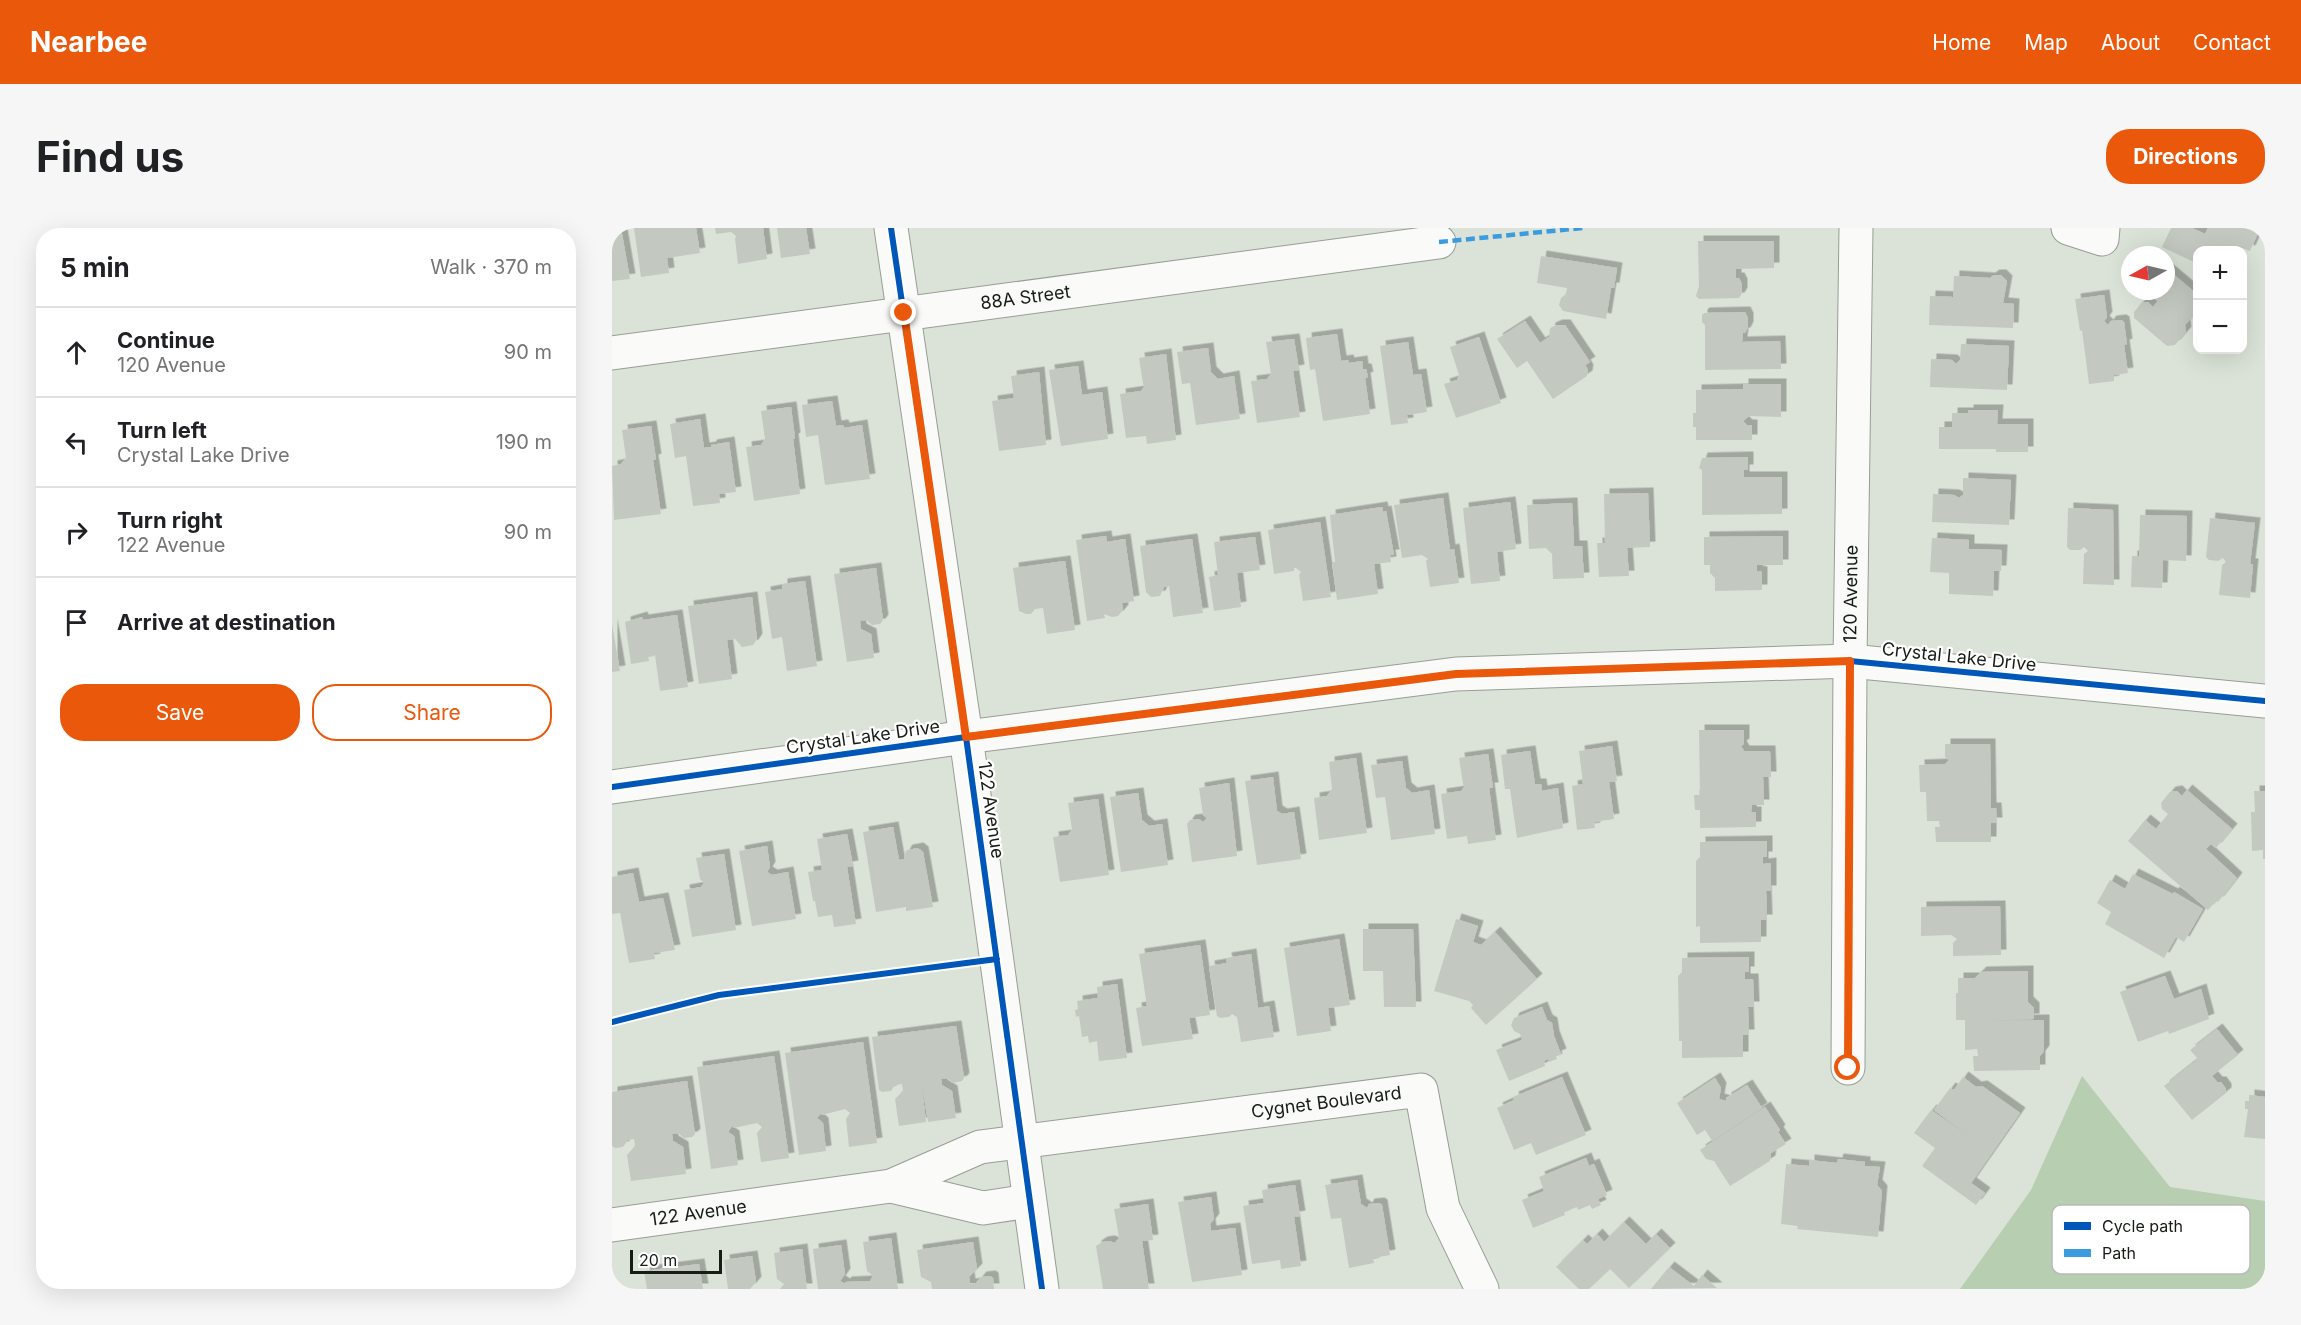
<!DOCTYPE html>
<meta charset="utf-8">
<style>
body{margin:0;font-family:Inter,sans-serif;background:#f6f6f6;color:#202124}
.controls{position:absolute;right:18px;top:18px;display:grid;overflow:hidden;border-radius:12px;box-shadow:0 6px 24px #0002}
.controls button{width:54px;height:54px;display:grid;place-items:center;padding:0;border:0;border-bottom:2px solid #e0e0e0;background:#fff;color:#202124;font:30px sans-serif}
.compass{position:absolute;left:1509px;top:18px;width:54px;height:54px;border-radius:50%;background:#fff;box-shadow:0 6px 24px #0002;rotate:262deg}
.scale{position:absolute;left:18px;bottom:15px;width:92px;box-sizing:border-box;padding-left:6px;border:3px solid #171d15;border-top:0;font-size:16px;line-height:21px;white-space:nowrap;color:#171d15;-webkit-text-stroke:4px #fff;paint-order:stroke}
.stop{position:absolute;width:18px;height:18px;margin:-14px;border:4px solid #ea580c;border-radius:50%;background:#fff}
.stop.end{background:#ea580c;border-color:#fff;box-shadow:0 2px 6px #0008}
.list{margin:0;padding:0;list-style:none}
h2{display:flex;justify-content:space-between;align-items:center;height:78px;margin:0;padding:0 24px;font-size:26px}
h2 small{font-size:20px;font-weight:400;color:#757577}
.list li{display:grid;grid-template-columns:39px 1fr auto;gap:18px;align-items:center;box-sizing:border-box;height:90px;padding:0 24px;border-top:2px solid #e0e0e0}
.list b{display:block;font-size:22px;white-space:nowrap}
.list p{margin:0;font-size:20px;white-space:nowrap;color:#757577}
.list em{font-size:20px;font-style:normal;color:#757577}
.actions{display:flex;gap:12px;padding:18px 24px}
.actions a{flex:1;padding:14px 0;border:2px solid #ea580c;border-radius:24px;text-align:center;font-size:21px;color:#ea580c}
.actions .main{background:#ea580c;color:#fff}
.icon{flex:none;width:33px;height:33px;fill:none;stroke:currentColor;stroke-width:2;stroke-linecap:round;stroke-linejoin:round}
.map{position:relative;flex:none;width:1653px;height:1061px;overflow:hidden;border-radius:24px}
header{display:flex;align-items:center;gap:36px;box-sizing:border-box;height:84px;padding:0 30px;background:#ea580c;color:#fff}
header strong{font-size:28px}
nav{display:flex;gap:33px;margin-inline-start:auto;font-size:21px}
.intro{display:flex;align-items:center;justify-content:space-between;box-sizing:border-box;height:144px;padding:0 36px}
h1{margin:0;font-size:42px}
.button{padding:15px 27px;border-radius:24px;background:#ea580c;color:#fff;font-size:21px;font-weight:700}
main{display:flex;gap:36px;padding:0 36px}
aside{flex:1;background:#fff;border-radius:24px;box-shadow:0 6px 24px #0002}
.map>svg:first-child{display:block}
</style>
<header>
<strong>Nearbee</strong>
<nav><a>Home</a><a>Map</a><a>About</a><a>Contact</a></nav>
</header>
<div class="intro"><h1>Find us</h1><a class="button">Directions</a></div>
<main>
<aside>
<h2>5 min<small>Walk · 370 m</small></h2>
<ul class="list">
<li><svg class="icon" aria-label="ahead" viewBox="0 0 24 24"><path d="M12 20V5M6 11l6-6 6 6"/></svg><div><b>Continue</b><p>120 Avenue</p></div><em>90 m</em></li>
<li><svg class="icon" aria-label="left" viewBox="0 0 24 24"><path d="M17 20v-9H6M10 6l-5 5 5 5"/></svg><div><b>Turn left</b><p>Crystal Lake Drive</p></div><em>190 m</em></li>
<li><svg class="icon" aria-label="right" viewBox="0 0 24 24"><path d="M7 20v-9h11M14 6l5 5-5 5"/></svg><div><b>Turn right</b><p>122 Avenue</p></div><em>90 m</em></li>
<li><svg class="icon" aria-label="arrive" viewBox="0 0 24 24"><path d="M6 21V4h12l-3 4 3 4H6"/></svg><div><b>Arrive at destination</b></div></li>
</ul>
<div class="actions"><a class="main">Save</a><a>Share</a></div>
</aside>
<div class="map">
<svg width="1653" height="1061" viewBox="0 0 1653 1061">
<defs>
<filter id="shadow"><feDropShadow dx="5.5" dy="-5.5" stdDeviation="0" flood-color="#0004"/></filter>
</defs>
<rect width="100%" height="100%" fill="#dbe3d8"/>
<path fill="#b7ceb1" d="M1470 848 1558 959 1653 973V1061H1348L1419 962Z"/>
<path fill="#c3c9c0" filter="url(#shadow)" d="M0 0H9L18 51 0 53Z
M22 0H84L88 25 55 30 57 45 29 49Z
M103 0H151L155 31 126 36 123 11 124 8 119 4 104 6Z
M165 0H194L198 26 169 30Z
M1559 0H1580L1593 6 1596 0H1636L1646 5 1638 23 1630 20 1629 22H1586V36L1550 19Z
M1086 13H1162V40L1124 41V50H1127L1130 56V65L1127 70 1087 71 1084 68 1087 58Z
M929 28 1005 40 1002 60H999L994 91 951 83 947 77 949 70 954 66 955 60 925 55Z
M1554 40 1586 67V82L1573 97 1574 104 1563 117 1555 118 1522 90V84L1530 74H1536L1541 79 1546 73 1534 63H1554Z
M1382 47H1389L1395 53 1391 75 1402 76 1401 100 1317 97 1318 68 1341 69 1342 48 1378 50Z
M1492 67 1495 89 1492 93 1496 97 1499 93 1509 92 1512 94 1515 116 1512 117 1516 145 1502 147V153L1477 156 1470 102 1468 103 1463 71Z
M1133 84 1136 90V99L1133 105H1131L1130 114 1168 113 1169 141 1093 142V97L1090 94V87L1092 85Z
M913 93 928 115 937 109 938 100 945 97H953L978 134 973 137 976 142 975 148 941 171 915 133 905 140 885 111Z
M725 106 729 133 736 132 737 135 750 133 751 141H754L756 149 753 150 758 186 711 193 703 141 698 142 694 110Z
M867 109 889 175 844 190 832 156 845 152 847 147 838 119Z
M682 111 687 142 681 143 688 189 645 195 639 153 655 151 659 146 654 114Z
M796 114 801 147 809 146 815 184 795 187 796 195 779 197 768 118Z
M1349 116 1397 118 1395 162 1318 159 1319 131 1340 132 1344 136 1348 132Z
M596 120 599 144 606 151 622 148 628 191 584 197 578 155 570 156 565 124Z
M554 126 564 212 535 216 534 208 514 210 508 166 529 163 533 158 531 156 527 130Z
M466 138 470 167 490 164 496 211 449 218 437 142Z
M427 144 434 217 387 223 380 173 402 170 399 148Z
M1131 156H1169V189L1137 188 1131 193 1135 197H1140V212H1084V199H1081V185H1084V162L1131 161Z
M220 173 224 198 231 197 232 200 250 197 258 251 213 257 206 207 194 209 190 177Z
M179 179 183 210 181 211 188 266 142 273 134 219 149 217 153 211 149 183Z
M1356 182H1386L1385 196H1416V224H1384V221H1327V199H1340V185H1356Z
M88 191 92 220 99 219V217L117 214 124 264 107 266 108 275 81 278 74 228 63 230 58 196Z
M39 198 44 231 41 232 49 286 2 292 0 238 9 236 14 230 10 202Z
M1136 229V242H1132V249H1170V286L1090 287V242L1087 240 1090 230Z
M1351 250 1399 252 1397 297 1320 294 1321 266 1342 267 1347 270 1351 267Z
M1036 265 1038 319 1015 320 1017 348 987 349 985 315H993L992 266Z
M831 270 838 322 842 321 847 355 818 359 814 333 816 331 810 327 790 330 782 277Z
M898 274 904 321 885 324 888 353 859 356 851 280Z
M960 275 962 318H970L972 350 941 351 940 326 934 320 917 321 915 277Z
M770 279 771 284 774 283 782 327H778L779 334 762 336 766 366 725 372 720 334H723L718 287Z
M1456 280 1501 282 1502 357 1471 356 1472 326 1476 323 1472 319 1468 322H1458L1455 319Z
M1528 287 1575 288 1574 333 1551 332 1550 360 1519 359 1520 328H1527Z
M1598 290 1643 295 1638 336H1641L1638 370 1607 367 1610 337 1614 334 1611 330 1606 333 1597 332 1594 329Z
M708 294 719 369 691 373 687 347 689 344 684 340H682V343L662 346 656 302Z
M494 308 495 314 513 311 522 373 510 375 511 382 506 388 500 389 492 386 493 390 475 393 464 312Z
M1171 308V337H1145V343L1150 344V362L1103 363V350L1098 345V337H1092V309Z
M643 309 648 342 625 345 629 379 602 383 597 349 606 347 602 314Z
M1320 310 1357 312V321L1390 322 1389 343H1382L1381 368 1337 366V345L1318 344Z
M580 311 591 385 561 389 557 358 552 359 548 368 539 369 534 364 528 318Z
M453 333 463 402 435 406 431 380 423 381 419 386H414L407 383 401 340Z
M264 340 271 392 268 396 260 397 254 392 248 393 249 401 259 406 262 430 235 434 222 346Z
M193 353 205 438 175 443 170 409 160 411 153 364 170 361V356Z
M140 369 145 411 141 417 130 419 123 411 115 412 120 451 87 456 76 378Z
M65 387 76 459 48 463 43 427 36 428 37 433 19 436 13 394 30 389 31 392Z
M0 396 8 443 0 444Z
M1087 502H1132V516L1129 518 1132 523H1158L1159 549H1151L1152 577H1140L1139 584H1144V599L1088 600V582H1083L1082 567H1088Z
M1333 516H1378L1379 580H1384L1385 595H1379V614H1324L1323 599H1328L1327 593H1315L1314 564H1308L1307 537 1333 536 1337 532 1333 529Z
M1000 518 1005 553 997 554 1002 591 982 594 983 600 965 602 960 558 971 556 967 523Z
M918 523 923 556H929L930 563 946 560 951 600 905 610 898 561H893L889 527Z
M876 526 881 560H877L884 612 856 616 855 608 835 611 829 566 849 563 853 558 851 556 847 530Z
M744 530 755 605 707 612 702 570 715 568 720 561 717 534Z
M790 533 794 560 800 565 817 562 823 606 779 612 773 569 764 570 759 537Z
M661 549 665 583 670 586 682 584 689 631 645 637 633 553Z
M617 555 625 628 580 634 575 596 578 592 587 591 591 594 595 590 591 587 587 560Z
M1575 562 1620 601 1604 620 1599 616 1594 621 1625 650 1606 674 1604 673 1596 682 1516 613 1533 592 1544 601 1556 586 1550 581 1549 575 1558 564 1565 563 1570 568Z
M1642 563H1653V631H1651V622L1640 623 1639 584H1643Z
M526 565 530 592 537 598 550 596 556 637 509 644 498 569Z
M486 571 497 647 448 654 441 609 456 607 460 602 456 575Z
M281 599 287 632 292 631V627L295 622 306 620 311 624 321 679 294 683V679L264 684 251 604Z
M235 606 241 638 235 639 244 696 222 699 220 687 206 689 203 673H201L196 644 210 642 205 611Z
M1155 613V629H1151V636L1159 635V663H1154L1155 692H1149V714L1088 715V698L1084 699V633L1088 629V614Z
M155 618 158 639 155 644 160 647 176 644 184 691 140 698 127 623Z
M112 626 124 702 80 709 72 662 89 659 92 655 88 651 84 630Z
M21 645 27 674 51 670 63 722 42 725 43 731 17 735 8 685 0 686V649Z
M1521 646 1561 666 1562 664 1591 681 1572 714 1564 709 1552 730 1493 696 1499 684 1485 675 1498 652 1513 661Z
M1388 678 1389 727 1341 728V715L1345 711 1339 707 1309 708V679Z
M844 691 866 698 861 714 869 717 883 704 925 751 874 797 859 780 861 777 857 773 822 763Z
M751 701H801L804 779H772L771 743H751Z
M727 711 738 777 716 780 719 803 685 808 672 720Z
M588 717 598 787 577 790 581 811 530 818 524 780 535 778 527 726Z
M639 726 646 780 657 778 662 809 629 814 625 789 620 786 617 789 608 790 605 788 597 738 615 735 614 730Z
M1137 729V744H1133V751H1141L1142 779H1136L1137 807H1131V829L1070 830V813H1067L1066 748 1070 744V730Z
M1416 743V774L1422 780V791L1367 793 1432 792V823L1428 828V842L1362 843 1361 828H1366L1365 821 1353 822V792H1344V765H1346V750H1363L1369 744Z
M1553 748 1562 771 1589 761 1597 791 1557 806 1556 803 1526 814 1508 764Z
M505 756 515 830 487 833 485 813 477 815 476 808 470 809 467 788 464 789 463 782 466 781 465 773 486 770 485 759Z
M930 779 935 792 940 795 942 808 949 826 944 828 945 831 937 834 936 831 932 833 933 838 897 853 884 822 910 812 908 806 902 803 899 797 902 790Z
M344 798 352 850 350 853 341 855 335 850 329 851 330 857 340 863 344 890 316 894 309 850 314 894 287 898 283 871 291 863 290 856 283 857 279 863 270 864 267 862 260 809Z
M1605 801 1626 827 1600 848 1605 854H1609L1614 861V865L1580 892 1552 858 1586 831 1578 822Z
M251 814 265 915 237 919 234 891 238 885 233 881 210 887 209 885 205 890 211 895 214 923 187 927 173 825Z
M162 828 177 930 149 934 145 905 150 899 145 895 122 900 120 898 116 904 122 908 126 937 99 941 85 839Z
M950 849 974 907 924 927 919 915 902 922 885 880 902 872 901 869Z
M1351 849 1364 859 1370 858 1408 885 1359 955 1373 965 1364 977 1310 938 1323 920 1302 905 1319 882 1358 909 1322 882 1338 860 1342 862Z
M1103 850 1109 860 1107 871 1114 873V870L1135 857 1150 880 1100 913 1093 902 1085 907 1065 875Z
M75 853 83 906 80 909 72 910 66 905 60 906 61 913 71 919 74 946 19 953 15 927 23 918 22 911 16 912 11 919 3 920 0 918V864Z
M1637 867 1653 869V911L1632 909 1636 881H1633V873H1637Z
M1153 879 1168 902 1166 904 1174 916 1159 925 1158 933 1118 958 1102 933 1094 931 1088 922Z
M974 930 977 938 982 936 995 967 986 971 989 977 980 981 978 977 966 982 965 979 952 984 953 987 921 1000 910 972 932 963 927 949Z
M1226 931 1253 934V938L1268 939 1265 957 1270 963 1266 1009 1185 1001 1186 998 1169 996 1174 936 1197 938V932L1225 935Z
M745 952 749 976 755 980 757 976 767 975 770 977 778 1027 761 1030 762 1035 737 1040 729 990 719 991 713 957Z
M683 957 688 988 682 989 689 1038 669 1041 668 1032 640 1036 631 978 652 975 650 962Z
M599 969 602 991 598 996 599 1003 623 1000 630 1047 580 1054 566 974Z
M536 976 541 1012 530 1013 537 1061H491L484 1018 490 1014 497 1013 503 1015 507 1010 502 981Z
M1012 994 1034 1016 1044 1006 1058 1020 1017 1060 998 1041 977 1061H967L944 1039 971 1012 975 1016 985 1006 992 1014Z
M279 1010 286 1061H206L201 1021 229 1017 233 1046 228 1053 233 1056 234 1054 258 1053 261 1048 255 1043 251 1014Z
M361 1014 365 1041 357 1049 358 1056 364 1055 369 1049 378 1048 381 1050 382 1061H320L319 1054 309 1049 305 1022Z
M190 1021 195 1061H168L172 1056 165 1051 162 1025Z
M140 1028 144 1054 138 1061H116L112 1032Z
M87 1036 91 1061H35L32 1043Z
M1057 1039 1082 1058 1090 1047 1105 1060 1039 1061Z"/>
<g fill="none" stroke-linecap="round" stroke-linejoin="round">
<defs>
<g id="minor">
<path d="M279 0 354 509 430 1061"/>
<path d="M1456 0 1490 11 1491 0"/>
<path id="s1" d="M0 125 827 14"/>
<path d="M0 559 354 509 844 446 1238 433 1653 473"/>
<path id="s2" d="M1236 840 1238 433 1244 0"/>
<path d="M279 958 371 980 417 973"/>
<path id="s3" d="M0 997 279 958 368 919 809 862 831 980 870 1061"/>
</g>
</defs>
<use href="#minor" stroke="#979e95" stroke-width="35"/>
<use href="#minor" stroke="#fafbf9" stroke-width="33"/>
<path stroke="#3b9bdf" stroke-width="4.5" stroke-dasharray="9 4.5" stroke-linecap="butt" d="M827 14 971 0"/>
<defs>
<path id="cycleway" d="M279 0 354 509 430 1061
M0 559 354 509 844 446 1238 433 1653 473
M0 794 107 767 385 731"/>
</defs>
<use href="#cycleway" stroke="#fff" stroke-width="10"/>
<use href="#cycleway" stroke="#0057b8" stroke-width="6"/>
</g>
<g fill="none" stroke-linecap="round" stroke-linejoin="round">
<path stroke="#ea580c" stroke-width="8" d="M292 85 354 509 844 446 1238 433 1236 840"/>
</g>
<g text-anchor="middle" stroke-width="4.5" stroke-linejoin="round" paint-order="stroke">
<g font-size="18" fill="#171d15" stroke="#fff">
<text dy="6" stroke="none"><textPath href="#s1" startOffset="417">88A Street</textPath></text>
<text dy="6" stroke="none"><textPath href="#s2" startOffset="474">120 Avenue</textPath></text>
<text transform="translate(1347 429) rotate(6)" y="6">Crystal Lake Drive</text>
<text transform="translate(251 509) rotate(-8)" y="6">Crystal Lake Drive</text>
<text transform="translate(379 582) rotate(82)" y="6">122 Avenue</text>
<text dy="6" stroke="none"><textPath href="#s3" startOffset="728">Cygnet Boulevard</textPath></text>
<text dy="6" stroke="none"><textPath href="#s3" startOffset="87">122 Avenue</textPath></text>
</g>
</g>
<rect x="1440" y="977" width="198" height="69" rx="9" fill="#fff" stroke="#b9bbb9" stroke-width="1.5"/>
<rect x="1452" y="994" width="27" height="8" fill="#0057b8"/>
<rect x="1452" y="1021" width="27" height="8" fill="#3b9bdf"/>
<g font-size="16" fill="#171d15">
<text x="1490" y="1004">Cycle path</text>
<text x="1490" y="1031">Path</text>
</g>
</svg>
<div class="controls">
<button>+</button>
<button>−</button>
</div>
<svg class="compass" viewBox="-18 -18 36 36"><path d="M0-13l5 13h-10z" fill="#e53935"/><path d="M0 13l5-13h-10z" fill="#757577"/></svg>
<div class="scale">20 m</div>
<div class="stop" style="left:1236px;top:840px"></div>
<div class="stop end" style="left:292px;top:85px"></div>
</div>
</main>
